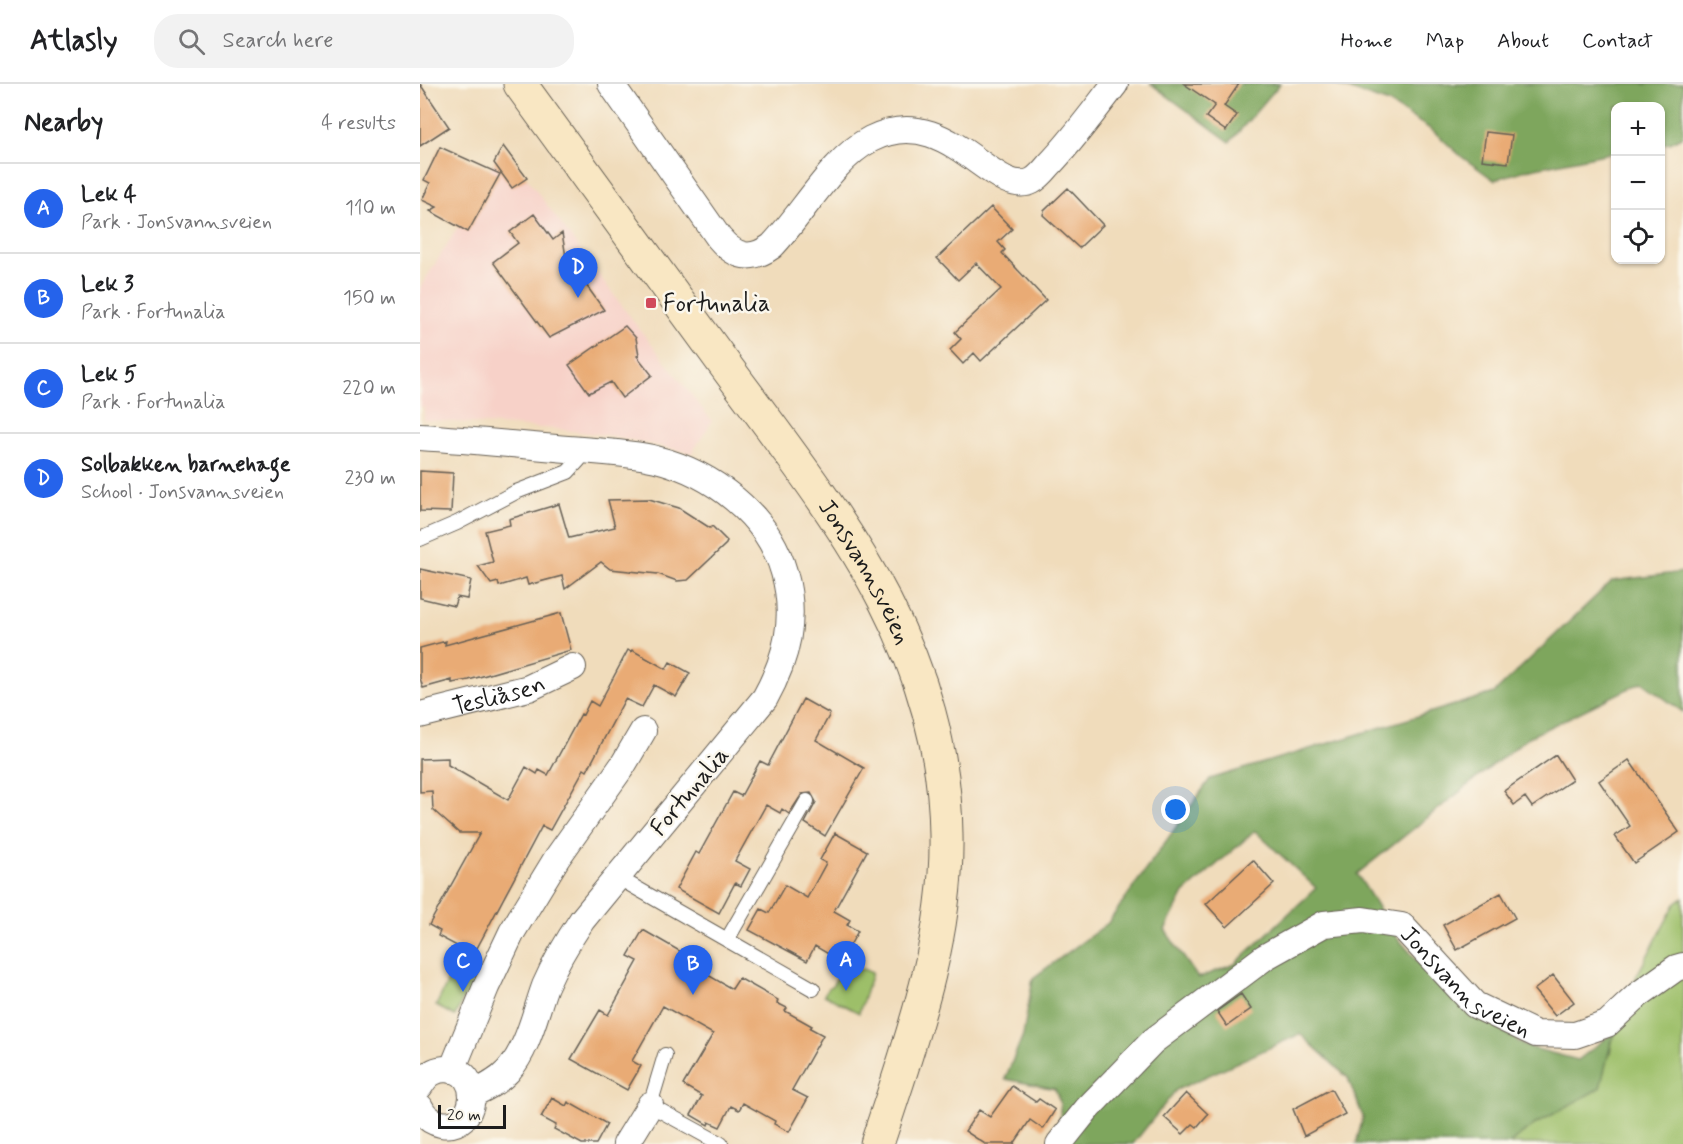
<!DOCTYPE html>
<meta charset="utf-8">
<style>
body{margin:0;font-family:Mynerve,sans-serif;background:#f2f2f2;color:#202124}
.controls{position:absolute;right:18px;top:18px;display:grid;overflow:hidden;border-radius:12px;box-shadow:0 2px 4px #0004}
.controls button{width:54px;height:54px;display:grid;place-items:center;padding:0;border:0;border-bottom:2px solid #e0e0e0;background:#fff;color:#202124;font:30px sans-serif}
.scale{position:absolute;left:18px;bottom:15px;width:68px;box-sizing:border-box;padding-left:6px;border:3px solid #1c1c1c;border-top:0;font-size:16px;line-height:21px;white-space:nowrap;color:#1c1c1c;-webkit-text-stroke:4px #fbf7ec;paint-order:stroke}
.you{position:absolute;left:756px;top:726px;width:21px;height:21px;margin:-15px;border:4px solid #fff;border-radius:50%;background:#1a73e8;box-shadow:0 0 0 9px #1a73e833}
.badge{display:grid;place-items:center;width:39px;height:39px;border-radius:50%;background:#2563eb;color:#fff;font-size:20px;font-weight:700}
.pin{position:absolute;translate:-50% -50px;filter:drop-shadow(0 2px 3px #0008)}
.pin::after{content:'';position:absolute;top:32px;width:21px;height:18px;background:inherit;clip-path:polygon(0 0,100% 0,50% 100%)}
.list{margin:0;padding:0;list-style:none}
h2{display:flex;justify-content:space-between;align-items:center;height:78px;margin:0;padding:0 24px;font-size:26px}
h2 small{font-size:20px;font-weight:400;color:#757577}
.list li{display:grid;grid-template-columns:39px 1fr auto;gap:18px;align-items:center;box-sizing:border-box;height:90px;padding:0 24px;border-top:2px solid #e0e0e0}
.list b{display:block;font-size:22px;white-space:nowrap}
.list p{margin:0;font-size:20px;white-space:nowrap;color:#757577}
.list em{font-size:20px;font-style:normal;color:#757577}
.icon{flex:none;width:33px;height:33px;fill:none;stroke:currentColor;stroke-width:2;stroke-linecap:round;stroke-linejoin:round}
.map{position:relative;flex:none;width:1263px;height:1060px;overflow:hidden}
header{display:flex;align-items:center;gap:36px;box-sizing:border-box;height:84px;padding:0 30px;background:#fff;border-bottom:2px solid #e0e0e0}
header strong{font-size:28px}
nav{display:flex;gap:33px;margin-inline-start:auto;font-size:21px}
.search{width:420px;height:54px;background:#f2f2f2;display:flex;align-items:center;gap:15px;box-sizing:border-box;padding:0 21px;border-radius:24px;color:#757577;font-size:22px}
main{display:flex}
aside{flex:1;background:#fff}
.map>svg:first-child{display:block}
</style>
<header>
<strong>Atlasly</strong>
<div class="search"><svg class="icon" aria-label="search" viewBox="0 0 24 24"><circle cx="10" cy="10" r="6"/><path d="M15 15l6 6"/></svg>Search here</div>
<nav><a>Home</a><a>Map</a><a>About</a><a>Contact</a></nav>
</header>
<main>
<aside>
<h2>Nearby<small>4 results</small></h2>
<ul class="list">
<li><span class="badge">A</span><div><b>Lek 4</b><p>Park · Jonsvannsveien</p></div><em>110 m</em></li>
<li><span class="badge">B</span><div><b>Lek 3</b><p>Park · Fortunalia</p></div><em>150 m</em></li>
<li><span class="badge">C</span><div><b>Lek 5</b><p>Park · Fortunalia</p></div><em>220 m</em></li>
<li><span class="badge">D</span><div><b>Solbakken barnehage</b><p>School · Jonsvannsveien</p></div><em>230 m</em></li>
</ul>
</aside>
<div class="map">
<svg width="1263" height="1060" viewBox="0 0 1263 1060">
<rect width="100%" height="100%" fill="#fbf7ec"/>
<filter id="ink" filterUnits="userSpaceOnUse"><feTurbulence type="fractalNoise" baseFrequency=".0167" numOctaves="2"/><feDisplacementMap in="SourceGraphic" scale="12" xChannelSelector="R" yChannelSelector="G"/><feConvolveMatrix kernelMatrix="1 2 1 2 8 2 1 2 1" color-interpolation-filters="sRGB"/></filter>
<filter id="wash" filterUnits="userSpaceOnUse"><feTurbulence type="fractalNoise" baseFrequency=".008" numOctaves="4" result="noise"/><feDisplacementMap in="SourceGraphic" scale="24" xChannelSelector="R" yChannelSelector="G"/><feGaussianBlur stdDeviation="1.35" result="paint"/><feColorMatrix in="noise" values="0 0 0 0 0 0 0 0 0 0 0 0 0 0 0 0 0 1.4 0 .05"/><feComposite in="paint" operator="in"/></filter>
<g filter="url(#wash)">
<rect width="100%" height="100%" fill="#f0dcbb"/>
<path fill="#f7d1c8" d="M83 62 214 238 292 337 272 369 193 352 136 345 4 336V323H0V204L38 143Z"/>
<path fill="#9dbf69" stroke="#5c6e42" stroke-width="1.5" d="M1263 814V1060H1089L1114 1041 1190 969 1194 948 1216 893 1255 820Z
M43 884 56 889 52 896 66 903 58 922 44 913 35 932 16 922 29 895 36 898Z
M443 885 452 889 439 929 404 911 408 904 412 902 420 889Z"/>
<path fill="#7ea65d" stroke="#4d613c" stroke-width="1.5" fill-rule="evenodd" d="M731 0H860L810 58Z
M913 0H1263V52L1250 59 1241 60 1240 22H1196L1195 68 1106 86 1074 96 1042 73 1012 46 969 19Z
M1263 488V628L1222 598 1107 654 937 790 976 852 1021 904 1105 962 1158 976 1194 948 1180 1004 1114 1041 1089 1060H936L943 1033 928 994 880 950 756 1006 713 1060H641L640 1018 635 1005 585 995 603 951 613 894 688 839 790 695 1074 609 1192 497ZM835 747 896 804 815 880 778 894 745 846 764 809Z"/>
<g id="blocks">
<path fill="#e9ab75" d="M0 0 29 43 0 62Z
M764 0H819L804 22 817 31 806 47 786 33 795 21Z
M1066 48 1092 51 1088 79 1062 76Z
M83 62 107 94 92 104 74 79Z
M20 63 80 90 48 148 10 127 17 123 2 116 10 99 4 96Z
M648 104 683 141 659 164 623 131 624 127Z
M571 123 592 145 578 158 585 166 582 169 626 216 561 277 554 269 543 280 530 266 541 255 535 248 581 205 556 179 538 196 517 174Z
M114 130 133 156 142 149 146 173 184 226 129 254 73 178 98 159 90 148Z
M205 242 216 254 219 271 217 272 232 291 202 314 191 298 169 309 149 281Z
M0 387 33 389 31 428 0 427Z
M229 415 259 424 290 444 292 442 307 457 306 460 268 496 257 497 238 490 190 485 181 478 145 505 142 492 108 501 106 494 79 502 78 498 71 500 58 482 73 478 65 447 90 441 89 435 139 420 149 454 195 443 188 416Z
M0 485 51 496 47 515 37 513 34 522 0 514Z
M141 529 151 566 49 596 32 599V596L3 604 0 594V564L26 557 25 561Z
M208 566 211 568 212 566 246 585 250 578 270 589 256 613 234 601 222 623 205 615 167 687 164 685 130 746 122 742 56 866 53 864 50 869 18 852 20 847 9 841 60 749H39L13 726 12 707 0 708V675L28 674V681L88 716 106 683 117 690 119 686 128 691 161 630 163 631 170 617 178 622Z
M383 615 410 630 396 656 444 684 405 752 385 739 396 718 391 709 382 710 369 730 362 725 360 729 346 721 315 777 330 785 321 802 315 799 299 829 256 805 276 768 279 770 313 708 321 712 340 677 348 681Z
M1136 671 1152 696 1112 723 1105 713 1094 721 1084 707Z
M1209 676 1259 748 1214 779 1195 752 1210 742 1179 697Z
M415 749 447 767 414 827 430 836 427 841 438 847 424 872 413 866 410 871 395 862 387 877 329 846 341 825 349 829 365 801 387 814 406 779 400 776Z
M833 776 854 800 807 843 786 820Z
M1081 809 1095 834 1037 866 1023 841Z
M223 846 277 877 274 883 312 905 319 894 358 916 357 919 367 924 365 927 392 942 390 944 403 951 372 1006 388 1014 369 1048 354 1040 355 1037 323 1019 319 1026 311 1022 300 1043 289 1038 288 1041 271 1031 282 1012 263 1001 293 950 243 922 212 977 221 982 207 1006 151 975 180 926 188 931 218 877 208 872Z
M1133 891 1154 918 1135 932 1114 906Z
M821 910 831 925 807 942 797 927Z
M592 1002 616 1018 619 1015 635 1026 623 1045 610 1036 594 1060H565L545 1047 559 1026 570 1033Z
M911 1005 925 1030 884 1052 873 1025Z
M766 1009 788 1030 777 1043 773 1040 763 1050 744 1033Z
M132 1014 146 1022 148 1018 187 1040 176 1060H162L134 1045 136 1041 121 1033Z"/>
</g>
</g>
<g filter="url(#ink)">
<use href="#blocks" fill-opacity="0" stroke="#665f54" stroke-width="1.5"/>
<g fill="none" stroke-linecap="round" stroke-linejoin="round">
<defs>
<path id="lane" d="M0 455 37 439 96 408 148 388 159 376 160 366
M197 793 393 905
M307 856 387 717
M245 971 230 1021 301 1060"/>
<g id="street">
<path d="M191 0 299 154C316 174 331 177 352 162 382 131 413 74 451 55 527 16 573 116 612 97 618 94 624 87 629 81 653 56 673 28 695 0"/>
<path d="M0 353C46 356 91 360 136 364 166 367 208 368 236 375 292 389 348 431 364 488 377 534 367 574 345 614L162 836C148 857 135 879 125 902 115 929 108 965 88 987 78 998 65 1004 53 1010"/>
<path id="s1" d="M0 631 109 604 153 583"/>
<path d="M32 986 66 903 92 848 137 774 203 681 223 647"/>
<path d="M0 1002C6 991 14 985 27 985 64 986 58 1047 21 1040 11 1038 4 1032 0 1023"/>
<path d="M206 1060 230 1021"/>
<path id="s2" d="M639 1060 667 1025 733 957 845 873 904 840 943 836 982 842 1055 921 1116 950 1155 951 1187 940 1218 911 1256 884 1263 882"/>
</g>
<g id="secondary">
<path id="s3" d="M100 0C167 92 235 184 302 277 410 424 524 557 526 751 528 858 490 959 457 1060"/>
</g>
</defs>
<use href="#lane" stroke="#665f54" stroke-width="16"/>
<use href="#street" stroke="#665f54" stroke-width="28"/>
<use href="#secondary" stroke="#665f54" stroke-width="35"/>
<use href="#lane" stroke="#fff" stroke-width="14"/>
<use href="#street" stroke="#fff" stroke-width="26"/>
<use href="#secondary" stroke="#f9e7c3" stroke-width="33"/>
</g>
</g>
<rect fill="#d1495b" stroke="#fbf7ec" stroke-width="2" x="225" y="213" width="12" height="12" rx="3"/>
<g text-anchor="middle" stroke-width="5" stroke-linejoin="round" paint-order="stroke">
<g font-size="24" fill="#1c1c1c" stroke="#fbf7ec" text-anchor="start">
<text x="243" y="227">Fortunalia</text>
</g>
<g font-size="24" fill="#1c1c1c" stroke="#fbf7ec">
<text dy="8" stroke="none"><textPath href="#s3" startOffset="598">Jonsvannsveien</textPath></text>
<text dy="8" stroke="none"><textPath href="#s1" startOffset="81">Tesliåsen</textPath></text>
<text transform="translate(269 707) rotate(-50)" y="8">Fortunalia</text>
<text dy="8" stroke="none"><textPath href="#s2" startOffset="512">Jonsvannsveien</textPath></text>
</g>
</g>
</svg>
<div class="controls">
<button>+</button>
<button>−</button>
<button><svg class="icon" aria-label="locate" viewBox="0 0 24 24"><circle cx="12" cy="12" r="6"/><path d="M12 2v4M12 18v4M2 12h4M18 12h4"/></svg></button>
</div>
<div class="scale">20 m</div>
<div class="you"></div>
<div class="pin badge" style="left:426px;top:907px">A</div>
<div class="pin badge" style="left:273px;top:911px">B</div>
<div class="pin badge" style="left:43px;top:908px">C</div>
<div class="pin badge" style="left:158px;top:214px">D</div>
</div>
</main>
